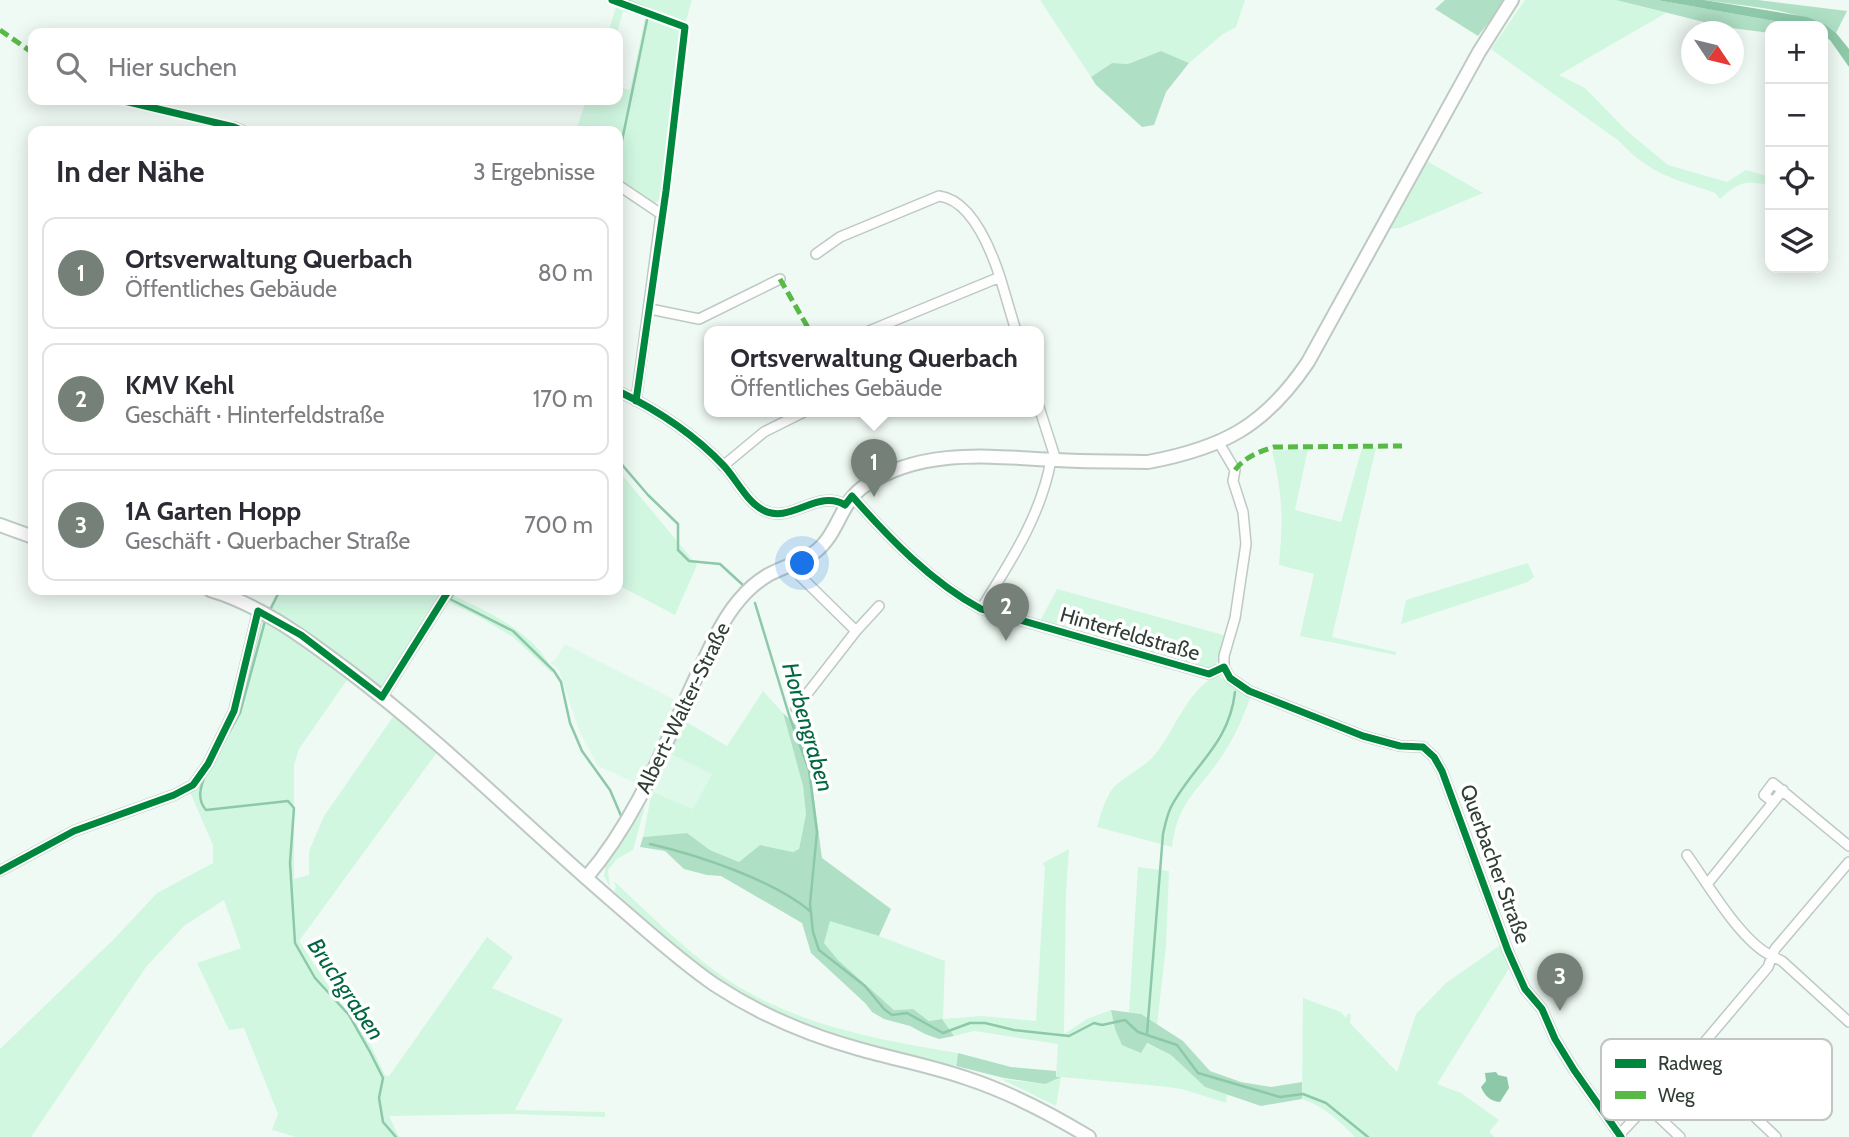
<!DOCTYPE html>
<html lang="de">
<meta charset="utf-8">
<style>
body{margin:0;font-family:Cabin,sans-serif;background:#f7f7f7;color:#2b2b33}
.controls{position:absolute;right:21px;top:21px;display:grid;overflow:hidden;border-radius:14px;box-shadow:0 4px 18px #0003}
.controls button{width:63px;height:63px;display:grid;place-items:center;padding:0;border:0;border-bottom:2px solid #e1e1e2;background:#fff;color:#2b2b33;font:35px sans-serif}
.compass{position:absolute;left:1681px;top:21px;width:63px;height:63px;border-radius:50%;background:#fff;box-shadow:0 4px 18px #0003;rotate:125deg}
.you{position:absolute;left:803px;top:564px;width:24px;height:24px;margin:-18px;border:5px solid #fff;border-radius:50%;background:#1a73e8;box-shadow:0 0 0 10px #1a73e833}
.badge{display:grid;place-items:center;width:46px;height:46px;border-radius:50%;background:#748078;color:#fff;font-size:23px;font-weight:700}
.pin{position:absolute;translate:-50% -58px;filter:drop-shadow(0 2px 4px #0008)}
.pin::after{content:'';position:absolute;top:37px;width:24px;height:21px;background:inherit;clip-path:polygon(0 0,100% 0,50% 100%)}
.popup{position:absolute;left:704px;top:326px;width:340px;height:91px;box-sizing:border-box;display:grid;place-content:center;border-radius:14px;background:#fff;filter:drop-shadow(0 2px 5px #0005);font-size:23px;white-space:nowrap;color:#7c7c81}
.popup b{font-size:26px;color:#2b2b33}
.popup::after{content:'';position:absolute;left:50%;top:100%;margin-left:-14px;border:14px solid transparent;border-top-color:#fff}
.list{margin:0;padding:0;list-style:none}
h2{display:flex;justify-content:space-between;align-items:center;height:91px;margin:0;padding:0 28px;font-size:30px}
h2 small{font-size:23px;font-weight:400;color:#7c7c81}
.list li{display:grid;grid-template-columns:46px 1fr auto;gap:21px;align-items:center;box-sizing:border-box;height:112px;margin:0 14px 14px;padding:0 14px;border:2px solid #e1e1e2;border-radius:14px}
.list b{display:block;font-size:26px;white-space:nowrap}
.list p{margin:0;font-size:23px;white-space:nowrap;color:#7c7c81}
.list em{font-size:23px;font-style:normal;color:#7c7c81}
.icon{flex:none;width:38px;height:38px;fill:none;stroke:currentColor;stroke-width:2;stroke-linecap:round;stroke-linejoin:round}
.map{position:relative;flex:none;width:1849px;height:1137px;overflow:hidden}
.search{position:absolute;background:#fff;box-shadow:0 4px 18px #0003;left:28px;top:28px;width:595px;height:77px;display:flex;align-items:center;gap:18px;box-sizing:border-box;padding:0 24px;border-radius:14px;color:#7c7c81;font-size:26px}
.panel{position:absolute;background:#fff;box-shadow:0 4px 18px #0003;left:28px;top:126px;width:595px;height:469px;border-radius:14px}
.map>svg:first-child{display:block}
</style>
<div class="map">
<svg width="1849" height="1137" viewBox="0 0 1849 1137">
<rect width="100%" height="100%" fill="#f0faf4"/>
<path fill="#def9ea" d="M565 644 679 702 683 720 712 774 693 809 598 766 579 730 559 670 550 663 555 660Z"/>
<path fill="#d1f7e1" d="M616 0H692L685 24Z
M1040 0H1245L1236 27 1223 34 1189 63 1161 51 1128 64 1112 63 1091 77Z
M1525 0H1616L1666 13 1559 75 1585 88 1626 130 1668 165 1727 182 1746 170 1770 177V185C1744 181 1740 181 1720 199L1715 193C1672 178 1651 175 1619 141L1491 49Z
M617 4 677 27 682 32 661 200 654 203 618 181V131H576L586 100H618V87L630 90 645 18 623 11 617 33H608Z
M1425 160 1483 193 1400 228 1387 229Z
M1362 448H1376L1332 637 1396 652V655L1300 636 1314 574 1279 565C1283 520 1283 495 1272 451L1308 449 1295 510 1341 522Z
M618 470 697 565 675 615 618 585Z
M1528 563 1534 577 1528 582 1401 624 1406 600Z
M1057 589 1227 636C1223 651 1222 665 1205 670L1039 623Z
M278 590H444L384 687 379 688 268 610Z
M454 596C488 611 541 636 553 674L513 637 479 617 448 602Z
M269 620 349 677 299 749 294 765V879L309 875V851L324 816 395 714 438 751 299 941 335 996 363 1029 385 1075 389 1076 397 1065 487 937 513 957 492 988 563 1019 515 1110 605 1112V1117L513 1114 389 1116 399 1137H296L272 1130 278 1114 244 1028 229 1030 197 963 241 948 224 900 184 926 146 967 31 1137H0V1049L114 939 157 893 213 863V845L190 792 199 781 235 718 257 629 262 622Z
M1217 675 1251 696C1243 717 1235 737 1222 756 1198 792 1178 800 1172 847L1097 827C1101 814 1105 798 1114 787 1127 774 1146 767 1157 752 1176 727 1188 690 1217 675Z
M763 691 783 713 803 786 806 814 799 849 793 852 760 845 739 862 710 850 687 833 643 837 652 791 693 809 712 774 671 754 683 720 727 746Z
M645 806 633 850 617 859 608 870 610 887 604 876 606 862Z
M1069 849 1066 891 1064 1034 1087 1019 1111 1010 1115 1029 1171 1055 1205 1087 1227 1094 1226 1103 1182 1089 1159 1086 1061 1077 1056 1106 1001 1079 1045 1084 1056 1077 1058 1044 974 1031 954 1036 942 1019 929 1021 913 1009 894 1010 838 960 823 943 829 920 879 936 945 961 943 1019 982 1016 1036 1021 1045 868 1043 863Z
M1138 867 1169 871 1166 946 1157 1025 1141 1014 1129 1012Z
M614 881C649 914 683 948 722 976 791 1024 877 1040 958 1053L954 1070 822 1034 750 1001 715 978 680 951 614 891 616 887Z
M1502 944 1510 967 1437 1084 1461 1093 1499 1120 1489 1132 1495 1137H1355C1339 1121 1324 1106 1302 1099L1303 998 1341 1012 1346 1018 1348 1013 1351 1015 1350 1023 1397 1072 1416 1014 1446 983Z"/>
<path fill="#afe0c5" d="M1445 0H1506L1478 36 1435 9Z
M1616 0H1657L1803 26H1770V33L1724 27Z
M1704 0H1758L1847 11 1836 33C1802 8 1746 7 1704 0Z
M1161 51 1189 63 1166 92 1154 125 1142 127 1096 85 1091 77 1112 63 1128 64Z
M783 713 797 726 809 762 822 858 891 909 879 936 830 921 824 943 838 960 894 1010 913 1009 929 1021 942 1019 954 1036 939 1039 925 1034 910 1026 884 1019 872 1012 866 1004 811 953 802 923 721 876 707 875 684 869 665 851 640 847 643 837 687 833 710 850 739 862 760 845 793 852 799 849 806 814 803 786Z
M1111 1010 1141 1014 1183 1041 1210 1071 1241 1082 1271 1087 1302 1082V1099L1261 1106 1205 1087 1171 1055 1147 1043 1141 1053 1122 1045 1115 1029Z
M958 1053 1011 1067 1056 1071V1077H1061L1045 1084 1004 1078 956 1066Z"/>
<path fill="#8dc8a9" d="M1657 0H1704L1807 17 1824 24 1836 33 1849 49V67L1830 40 1823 36V26H1803Z
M1496 1072 1498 1075 1507 1077 1509 1088 1500 1102C1490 1101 1485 1096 1481 1087L1486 1081 1485 1073Z"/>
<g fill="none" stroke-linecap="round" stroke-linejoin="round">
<path stroke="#8dc8a9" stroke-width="2.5" d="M626 0 646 8
M618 160 647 20
M618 460 648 495 678 524V550L689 561 720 564 744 586
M435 590 440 592
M456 590 450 599 513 631 554 671 561 682 570 723 582 751 610 790 622 818
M755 603 789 715 809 770 817 832 810 904 813 932 819 950 865 986 884 1009 892 1015 907 1013 943 1033 970 1023H985L1014 1030 1069 1036 1094 1023 1102 1025 1125 1020 1138 1032 1177 1045 1198 1073 1280 1097 1303 1094 1326 1103 1368 1137
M269 612 280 590
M223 743 240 713 265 621
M206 773C201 785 196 799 206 810L288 801 294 808 290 863 295 943 315 978 349 1015 370 1052 383 1078 379 1098 383 1122 396 1137
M650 844C698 855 773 880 810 911
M1147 1034 1163 834C1165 825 1167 815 1171 807 1193 765 1229 745 1235 692"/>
<defs>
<path id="street" d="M234 127 243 131
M618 185 661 214 636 401
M816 254 840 237 939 196C972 200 991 250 1000 277
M650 309 699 319 780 279
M869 331 1000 277 1016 331
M618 391C655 409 695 435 724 466 736 479 747 502 763 510 790 525 818 488 845 505
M1038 404 1056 460
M1219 443 1235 470 1233 481 1243 512 1246 544 1235 618 1224 656V667L1230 678 1249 691 1363 736 1400 746 1423 747 1434 757 1442 771 1508 951 1525 989 1542 1009 1555 1039 1574 1070 1621 1137
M723 466 764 432 806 411
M852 496C889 538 931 582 981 609L1209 674 1224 667
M790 566 856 631 796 708
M981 609C1010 562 1041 516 1051 460
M856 631 879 606
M382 697 449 590
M1773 802 1764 795 1773 783 1849 846
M1687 855C1708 884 1741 942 1772 956L1775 949 1849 862
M0 871 74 831 174 795 193 785 208 764 234 711 258 611
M1708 883 1783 790
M1692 1057 1776 1137
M1647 1106 1680 1137
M1620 1134 1692 1057 1768 967 1772 956 1782 961 1849 1022"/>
<path id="secondary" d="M0 525 33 537
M210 590C261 605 304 638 346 669 439 739 521 822 609 898 643 927 677 959 715 985 759 1014 808 1035 859 1049 894 1059 931 1066 966 1078 1009 1092 1051 1114 1089 1137
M586 878C646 808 673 720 714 640 726 615 744 589 768 575 783 567 801 562 815 552 839 534 840 501 866 485 924 447 992 457 1057 460 1087 462 1118 461 1148 462 1223 448 1265 426 1308 362L1479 52 1512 0"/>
</defs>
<use href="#street" stroke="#bec9c3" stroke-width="12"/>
<use href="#secondary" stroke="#bec9c3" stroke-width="16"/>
<use href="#street" stroke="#fdfefd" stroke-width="9"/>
<use href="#secondary" stroke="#fdfefd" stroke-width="12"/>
<path stroke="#58b947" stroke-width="5" stroke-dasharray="10 5" stroke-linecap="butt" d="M0 30 33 53
M780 279 810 331
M1235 470C1245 457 1258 452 1274 447L1402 446"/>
<defs>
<path id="cycleway" d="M612 0 685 27 666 191 636 401
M120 100 234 127 243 131
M618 391C655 409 695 435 724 466 736 479 747 502 763 510 790 525 818 488 845 505L852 496C889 538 931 582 981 609L1209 674 1224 667 1230 678 1249 691 1363 736 1400 746 1423 747 1434 757 1442 771 1508 951 1525 989 1542 1009 1555 1039 1574 1070 1621 1137
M0 871 74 831 174 795 193 785 208 764 234 711 258 611 301 635 382 697 449 590"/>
</defs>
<use href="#cycleway" stroke="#fff" stroke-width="11"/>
<use href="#cycleway" stroke="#00873e" stroke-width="7"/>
</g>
<g text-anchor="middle" stroke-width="7" stroke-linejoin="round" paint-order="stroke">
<g font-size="21" fill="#313e36" stroke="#fff">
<text transform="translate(1130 634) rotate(16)" y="7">Hinterfeldstraße</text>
<text transform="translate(683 708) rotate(-64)" y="7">Albert-Walter-Straße</text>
<text transform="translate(1495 864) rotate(70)" y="7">Querbacher Straße</text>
</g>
<g font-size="23" font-style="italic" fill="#006741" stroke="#fff">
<text transform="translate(808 727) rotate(74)" y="8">Horbengraben</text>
<text transform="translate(346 989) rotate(56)" y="8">Bruchgraben</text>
</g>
</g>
<rect x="1601" y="1039" width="231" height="81" rx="10" fill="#fff" stroke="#c1c5c3" stroke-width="2"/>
<rect x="1615" y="1059" width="31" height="9" fill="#00873e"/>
<rect x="1615" y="1091" width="31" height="8" fill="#58b947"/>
<g font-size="19" fill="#313e36">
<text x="1658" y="1070">Radweg</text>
<text x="1658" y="1102">Weg</text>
</g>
</svg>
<div class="controls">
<button>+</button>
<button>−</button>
<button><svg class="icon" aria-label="locate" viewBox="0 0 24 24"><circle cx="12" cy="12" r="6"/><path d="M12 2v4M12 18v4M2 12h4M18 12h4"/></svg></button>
<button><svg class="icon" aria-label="layers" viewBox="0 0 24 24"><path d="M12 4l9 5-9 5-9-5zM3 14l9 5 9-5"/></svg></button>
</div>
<svg class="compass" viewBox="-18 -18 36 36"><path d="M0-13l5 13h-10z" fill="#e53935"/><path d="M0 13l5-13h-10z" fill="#7c7c81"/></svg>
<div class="you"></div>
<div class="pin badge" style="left:874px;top:497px">1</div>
<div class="popup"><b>Ortsverwaltung Querbach</b>Öffentliches Gebäude</div>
<div class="pin badge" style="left:1006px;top:641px">2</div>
<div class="pin badge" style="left:1560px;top:1011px">3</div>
<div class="search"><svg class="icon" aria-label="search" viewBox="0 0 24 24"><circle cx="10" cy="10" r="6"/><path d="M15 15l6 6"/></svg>Hier suchen</div>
<section class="panel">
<h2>In der Nähe<small>3 Ergebnisse</small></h2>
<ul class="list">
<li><span class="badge">1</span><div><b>Ortsverwaltung Querbach</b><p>Öffentliches Gebäude</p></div><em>80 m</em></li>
<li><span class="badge">2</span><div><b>KMV Kehl</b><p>Geschäft · Hinterfeldstraße</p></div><em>170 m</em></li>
<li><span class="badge">3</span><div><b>1A Garten Hopp</b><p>Geschäft · Querbacher Straße</p></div><em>700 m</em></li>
</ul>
</section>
</div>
